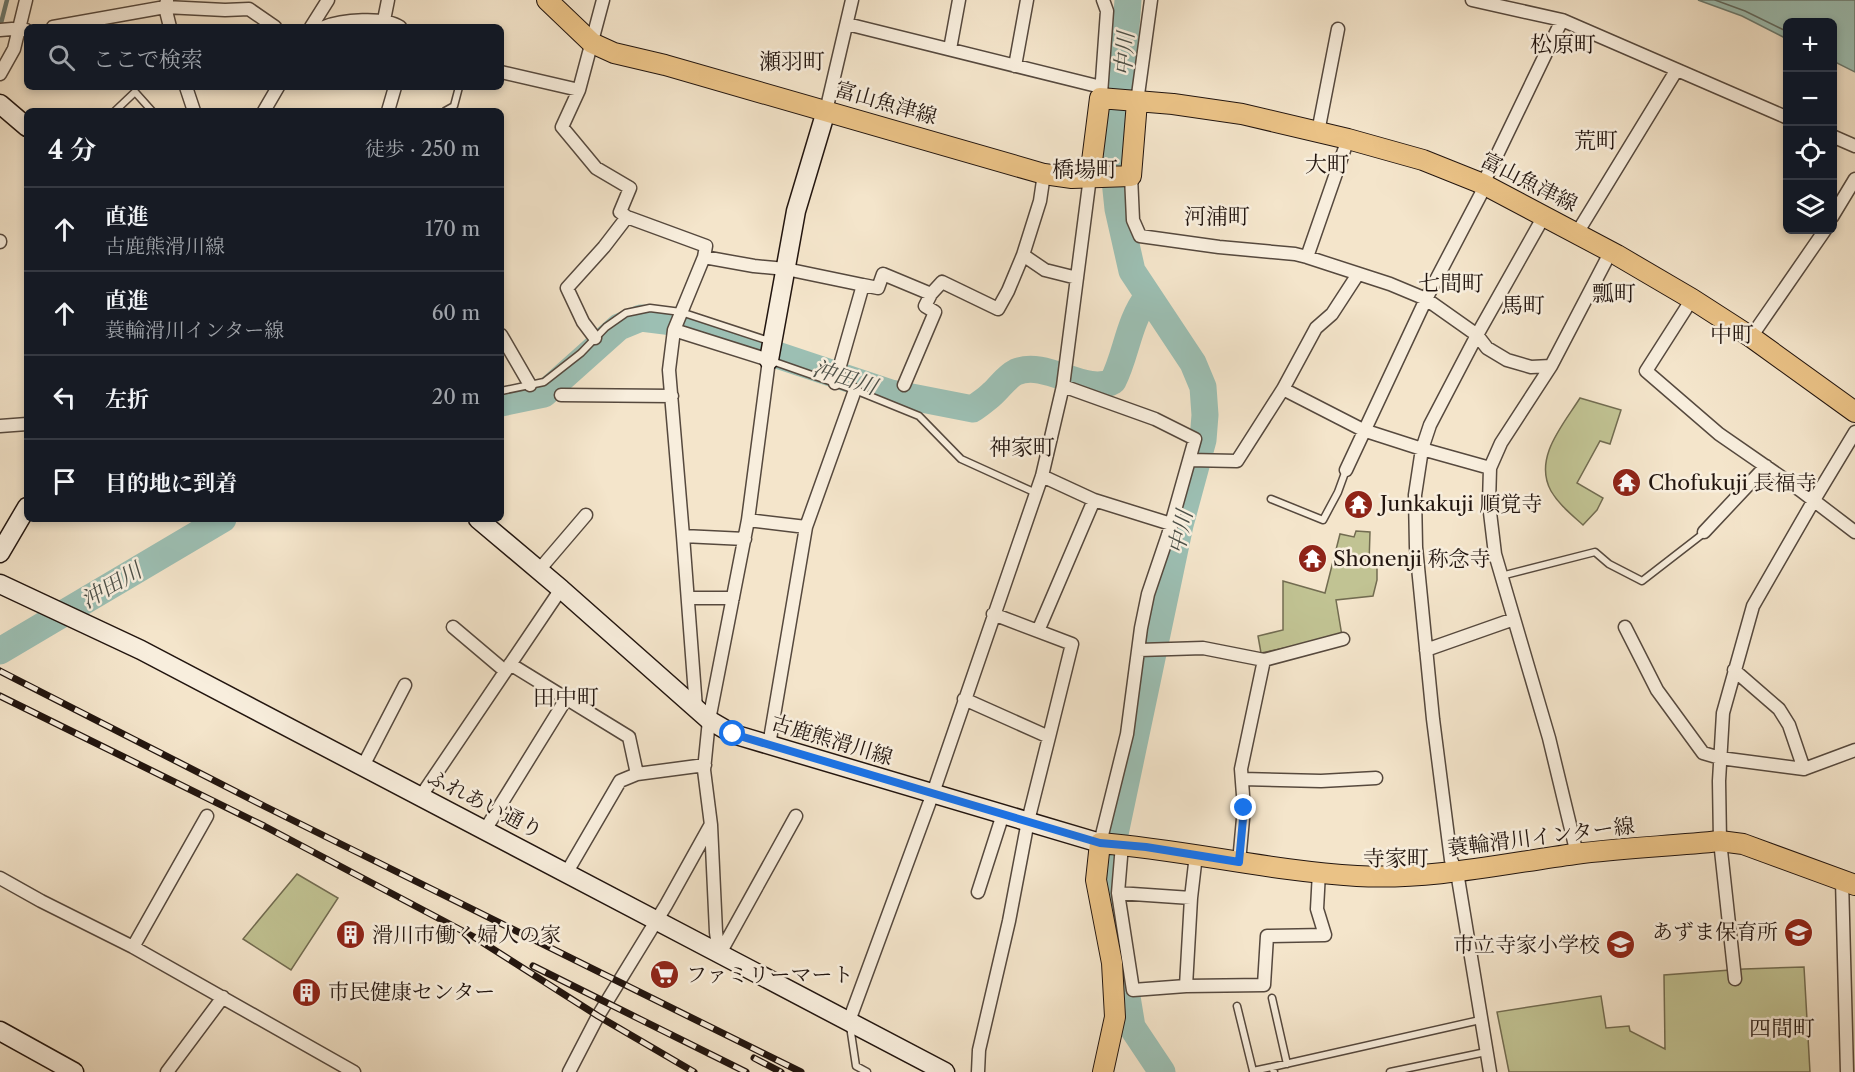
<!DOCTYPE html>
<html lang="ja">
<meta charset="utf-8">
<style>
body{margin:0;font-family:"Libre Caslon Text","Noto Serif JP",serif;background:#20242c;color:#f1f3f6}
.controls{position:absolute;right:18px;top:18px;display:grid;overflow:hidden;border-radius:9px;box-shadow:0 3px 9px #0003}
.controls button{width:54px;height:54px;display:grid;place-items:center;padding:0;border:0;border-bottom:2px solid #363941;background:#171b24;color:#f1f3f6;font:30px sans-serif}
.stop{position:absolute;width:18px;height:18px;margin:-14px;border:4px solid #1a73e8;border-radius:50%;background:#fff}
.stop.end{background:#1a73e8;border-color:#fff;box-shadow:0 2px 6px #0008}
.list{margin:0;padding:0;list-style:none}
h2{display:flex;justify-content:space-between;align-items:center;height:78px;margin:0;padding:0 24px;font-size:26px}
h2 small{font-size:20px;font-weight:400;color:#9ea1a6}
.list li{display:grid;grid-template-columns:39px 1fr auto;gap:18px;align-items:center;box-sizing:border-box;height:84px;padding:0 24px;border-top:2px solid #363941}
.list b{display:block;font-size:22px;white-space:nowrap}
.list p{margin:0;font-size:20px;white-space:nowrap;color:#9ea1a6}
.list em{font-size:20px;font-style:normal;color:#9ea1a6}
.icon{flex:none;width:33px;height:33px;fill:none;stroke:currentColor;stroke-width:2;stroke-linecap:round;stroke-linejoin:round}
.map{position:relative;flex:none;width:1855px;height:1072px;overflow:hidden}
.search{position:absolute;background:#171b24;box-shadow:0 3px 9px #0003;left:24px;top:24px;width:480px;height:66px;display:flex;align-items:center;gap:15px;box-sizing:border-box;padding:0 21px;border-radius:9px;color:#9ea1a6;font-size:22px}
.panel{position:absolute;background:#171b24;box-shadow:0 3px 9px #0003;left:24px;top:108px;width:480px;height:414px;border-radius:9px}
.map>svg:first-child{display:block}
</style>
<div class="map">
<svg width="1855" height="1072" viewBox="0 0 1855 1072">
<rect width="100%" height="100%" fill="#f4e5cb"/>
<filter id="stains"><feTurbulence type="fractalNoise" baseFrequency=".00333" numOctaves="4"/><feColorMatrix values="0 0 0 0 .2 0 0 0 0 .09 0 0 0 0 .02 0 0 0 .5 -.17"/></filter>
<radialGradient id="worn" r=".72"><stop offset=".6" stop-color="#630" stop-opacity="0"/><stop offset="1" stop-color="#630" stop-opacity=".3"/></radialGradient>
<path fill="#c1c393" stroke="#726c51" stroke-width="1.5" d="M1580 398 1621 410 1610 444 1600 441 1577 483 1603 498 1597 510 1583 525C1572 515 1559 505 1551 491 1533 458 1563 425 1580 398Z
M1356 531 1370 532 1369 564H1377V580L1373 596 1336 600 1342 636 1261 653 1258 636 1283 630V581L1325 593 1340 534 1354 537Z
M297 874 338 898 291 970 243 939Z
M1804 967 1810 1072H1509L1497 1012 1601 996 1606 1028 1629 1026 1630 1031 1665 1049 1664 975 1744 969Z"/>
<path fill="#9cbfb3" stroke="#6b7b71" stroke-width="1.5" d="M1698 0H1855V72L1833 61 1832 22H1788L1787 39 1742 16Z"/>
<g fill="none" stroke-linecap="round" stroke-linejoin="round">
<path stroke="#5f6a61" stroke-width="1.5" d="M1715 0 1745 11 1788 32"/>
<path stroke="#6b7b71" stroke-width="4.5" d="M0 27 7 0"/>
<path stroke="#9cbfb3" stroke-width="27" d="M1128 0 1115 180 1118 209 1132 271 1193 363 1203 387 1205 415 1203 440 1180 525 1111 853 1109 888 1132 1027 1162 1072
M501 403 544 394 619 327 641 318 681 323 891 393 973 409C979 404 986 400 992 394 1000 387 1006 377 1016 372 1046 359 1087 397 1113 381 1127 353 1128 322 1148 296
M0 651 223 519"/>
<defs>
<path id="lane" d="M115 111 135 92 152 111
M445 111 454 106 459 87
M772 361 855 390 919 416 961 459 1036 493
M501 391 544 382 581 353 606 327 626 313 650 308 681 312 769 341
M1271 499 1323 520 1338 492 1346 470
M1501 576 1595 552 1609 564 1642 581 1704 533
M1272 998 1287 1064
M1237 1006 1253 1071 1272 1067
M850 1026 856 1066 867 1072
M1274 1072 1272 1067 1480 1020
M1390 1072 1486 1052"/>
<path id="street" d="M1472 0 1562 20 1788 118
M167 1 165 7 170 27
M384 20 388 0
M847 24 1101 87
M53 27 165 7 225 10 249 9 275 27
M311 27 328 0
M324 27C341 20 384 16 400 27
M0 30 12 29 26 30
M950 49 959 0
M1015 66 1027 0
M501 72 579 90
M0 74 14 49 26 0
M186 87 194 111
M1101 94 1107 11 1103 0
M1137 102 1151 0
M264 111 278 87
M388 111 395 87
M826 111 852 0
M1318 132 1338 29
M1832 136 1855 146
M1131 176 1133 220 1140 236 1219 247 1295 254 1307 257 1390 284 1426 299 1477 335 1487 348 1507 360 1531 367 1551 366
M627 217 706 246 704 257 674 330 669 370 683 536 745 539
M1832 217 1855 179
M1577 233 1676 71
M0 241V242
M1023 255 1040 201 1044 174
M704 257 754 266 786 269 863 285 835 383
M1307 257 1348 139
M863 285 878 288 883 274 931 294 942 282 998 309 1008 291 1023 255 1045 270 1077 278
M1692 299 1646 371 1719 434 1800 490 1855 532
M674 330 769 360 748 520 709 720 704 770 711 825 716 932 719 955
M501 335 530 385
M1751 337 1825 230
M595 338 583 322 567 288 604 247 627 217 620 212 630 188 596 168 562 127 579 90 603 0
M904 385 935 312 925 306 931 294
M1063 386 1155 419 1195 439 1168 535 1148 594 1141 628 1127 734 1100 843
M1283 389 1363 430 1422 449 1490 468
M561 395 672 396
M0 426 27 424
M1189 460 1237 461 1283 389 1316 328 1332 314 1358 274
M1346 470 1426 299 1481 194 1483 184 1562 20
M1094 500 1171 524
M748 520 806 527
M1704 532 1766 466
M683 536 696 708
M539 570 586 515
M688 598H733
M453 627 505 671
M1625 627 1657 690 1703 753 1720 758 1804 769
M1038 631 1094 500 1042 476
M1139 650 1203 648 1264 660 1241 769 1244 808 1239 862
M1426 650 1514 619
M1264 660 1343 639
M510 664 629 737 637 774
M1734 670 1779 709 1789 725 1804 769 1855 750
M964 699 1049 737 1072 644 993 614
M769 745 806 527 855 390
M363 766 405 685
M1242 779 1321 781 1376 778
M421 796 561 589
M485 830 566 699
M1122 845 1118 893 1191 898 1196 855
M1577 854 1549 738 1495 554 1489 504 1490 468 1501 443 1551 366 1611 251
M567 872 620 781 637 774 705 765
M0 878 41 901 133 947 354 1072
M1842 880 1847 1072
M978 892 1003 814
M1118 893 1133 990 1186 986 1191 898
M133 947 207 816
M719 955 796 816
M1735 979 1720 841 1719 781 1723 713 1753 606 1814 500 1855 432
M1186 986 1264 985 1267 936 1325 935 1317 909 1319 872
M849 1021 933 793 1042 476 1063 386 1090 177
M167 1072 223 997
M569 1072 598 1016 666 905 710 826
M978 1072 979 1050 1009 921 1028 821 1049 737
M1490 1072 1457 872 1451 860 1433 719 1416 547 1415 495 1422 449 1430 425 1477 335 1544 216"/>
<path id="secondary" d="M0 104 27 127
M769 360 796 211 826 111
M478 519 561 589 709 720 733 734 1100 843
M0 553 27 507
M0 584 141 650 945 1072
M0 1031 74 1072"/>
<path id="primary" d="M547 0 592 43 614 53 665 65 1044 174 1072 178 1131 176 1137 102
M1090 177 1100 98 1173 104 1242 114 1348 139 1423 160 1483 184 1617 255 1692 299 1751 337 1855 412
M1103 1072 1115 1017 1112 963 1096 880 1100 843C1186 850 1271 871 1357 876 1431 880 1502 864 1575 854 1623 848 1672 846 1720 841L1743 844 1855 885"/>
</defs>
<use href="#lane" stroke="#56493e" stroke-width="9"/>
<use href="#street" stroke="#56493e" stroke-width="15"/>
<use href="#secondary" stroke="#22150f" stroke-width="21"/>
<use href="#primary" stroke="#22150f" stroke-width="22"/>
<use href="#lane" stroke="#f8eedd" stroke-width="6"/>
<use href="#street" stroke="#f8eedd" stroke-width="12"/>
<use href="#secondary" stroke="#f8eedd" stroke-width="18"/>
<use href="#primary" stroke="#eac286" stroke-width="20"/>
<defs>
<path id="rail" d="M0 671 266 807 801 1072
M0 696 264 826 474 937 598 1016 694 1072
M533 966 746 1072
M754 1058 781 1072"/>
</defs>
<use href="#rail" stroke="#22150f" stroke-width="7"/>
<use href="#rail" stroke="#f8eedd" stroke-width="4.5" stroke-dasharray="14" stroke-linecap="butt"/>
</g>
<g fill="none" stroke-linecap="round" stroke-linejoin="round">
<path stroke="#1a73e8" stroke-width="8" d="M733 734 1100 843 1146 847 1239 862 1244 808"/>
</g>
<defs>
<symbol id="temple-disc" viewBox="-11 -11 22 22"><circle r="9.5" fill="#8f2418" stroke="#f8eedd"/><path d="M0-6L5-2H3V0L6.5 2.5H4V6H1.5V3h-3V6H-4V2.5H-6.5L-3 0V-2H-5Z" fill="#fff"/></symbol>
<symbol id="school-disc" viewBox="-11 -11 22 22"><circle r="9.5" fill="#8f2418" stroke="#f8eedd"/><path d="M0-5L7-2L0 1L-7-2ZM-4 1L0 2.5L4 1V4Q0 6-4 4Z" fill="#fff"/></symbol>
<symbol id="building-disc" viewBox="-11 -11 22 22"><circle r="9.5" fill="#8f2418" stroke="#f8eedd"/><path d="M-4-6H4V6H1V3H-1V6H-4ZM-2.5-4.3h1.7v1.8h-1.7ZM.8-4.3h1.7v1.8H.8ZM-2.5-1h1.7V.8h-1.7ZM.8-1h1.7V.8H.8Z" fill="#fff"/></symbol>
<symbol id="supermarket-disc" viewBox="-11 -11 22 22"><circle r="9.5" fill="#8f2418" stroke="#f8eedd"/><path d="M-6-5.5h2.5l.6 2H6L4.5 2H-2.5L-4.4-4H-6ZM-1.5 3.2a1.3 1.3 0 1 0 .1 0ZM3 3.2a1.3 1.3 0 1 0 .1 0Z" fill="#fff"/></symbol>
</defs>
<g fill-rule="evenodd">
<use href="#temple-disc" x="1610" y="466" width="33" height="33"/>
<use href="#temple-disc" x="1342" y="488" width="33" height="33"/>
<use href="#temple-disc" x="1296" y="542" width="33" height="33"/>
<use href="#school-disc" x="1782" y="916" width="33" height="33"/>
<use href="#building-disc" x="334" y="918" width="33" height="33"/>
<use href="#school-disc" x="1604" y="928" width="33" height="33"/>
<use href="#supermarket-disc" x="648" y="958" width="33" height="33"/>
<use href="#building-disc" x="290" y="976" width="33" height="33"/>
</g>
<g text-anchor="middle" stroke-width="5" stroke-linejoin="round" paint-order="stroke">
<g font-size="21" fill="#22150f" stroke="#f8eedd">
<text transform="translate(886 103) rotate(16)" y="7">富山魚津線</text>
<text transform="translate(1529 182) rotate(27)" y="7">富山魚津線</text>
<text transform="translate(832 740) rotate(17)" y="7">古鹿熊滑川線</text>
<text transform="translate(485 804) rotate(27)" y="7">ふれあい通り</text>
<text transform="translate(1541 837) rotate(-7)" y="7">蓑輪滑川インター線</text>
</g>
<g font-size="21" fill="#22150f" stroke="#f8eedd" text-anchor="start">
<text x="1648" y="490">Chofukuji 長福寺</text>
<text x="1380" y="511">Junkakuji 順覚寺</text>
<text x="1333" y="566">Shonenji 称念寺</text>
<text x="1778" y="939" text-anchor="end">あずま保育所</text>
<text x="372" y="942">滑川市働く婦人の家</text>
<text x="1600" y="952" text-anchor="end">市立寺家小学校</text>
<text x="686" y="982">ファミリーマート</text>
<text x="328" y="999">市民健康センター</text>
</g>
<g font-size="22" fill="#22150f" stroke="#f8eedd">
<text x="1563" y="52">松原町</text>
<text x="792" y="69">瀬羽町</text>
<text x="1596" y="148">荒町</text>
<text x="1327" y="172">大町</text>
<text x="1085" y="177">橋場町</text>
<text x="1217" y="224">河浦町</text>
<text x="1451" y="291">七間町</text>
<text x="1614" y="301">瓢町</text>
<text x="1523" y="313">馬町</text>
<text x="1732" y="342">中町</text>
<text x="1022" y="455">神家町</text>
<text x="566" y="705">田中町</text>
<text x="1396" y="866">寺家町</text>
<text x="1782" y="1036">四間町</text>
</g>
<g font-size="22" font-style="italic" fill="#4d5048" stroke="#f8eedd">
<text transform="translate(1124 54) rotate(-86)" y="8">中川</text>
<text transform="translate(845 377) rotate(18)" y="8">沖田川</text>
<text transform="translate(1180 532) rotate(-78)" y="8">中川</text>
<text transform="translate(111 585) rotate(-31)" y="8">沖田川</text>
</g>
</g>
<rect width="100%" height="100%" filter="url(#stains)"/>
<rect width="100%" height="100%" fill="url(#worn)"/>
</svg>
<div class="controls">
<button>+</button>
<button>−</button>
<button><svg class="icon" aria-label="locate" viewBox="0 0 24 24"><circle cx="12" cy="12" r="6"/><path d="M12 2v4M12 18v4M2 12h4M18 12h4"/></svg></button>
<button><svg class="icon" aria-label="layers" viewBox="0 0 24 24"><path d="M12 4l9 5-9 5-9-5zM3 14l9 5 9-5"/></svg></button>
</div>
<div class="stop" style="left:733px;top:734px"></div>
<div class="stop end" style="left:1244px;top:808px"></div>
<div class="search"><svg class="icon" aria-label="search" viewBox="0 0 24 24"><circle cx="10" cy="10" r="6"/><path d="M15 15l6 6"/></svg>ここで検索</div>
<section class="panel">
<h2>4 分<small>徒歩 · 250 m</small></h2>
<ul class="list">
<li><svg class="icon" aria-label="ahead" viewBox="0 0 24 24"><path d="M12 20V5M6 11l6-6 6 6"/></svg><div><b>直進</b><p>古鹿熊滑川線</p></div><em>170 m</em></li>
<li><svg class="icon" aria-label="ahead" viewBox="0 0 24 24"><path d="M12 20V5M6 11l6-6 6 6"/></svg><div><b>直進</b><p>蓑輪滑川インター線</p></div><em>60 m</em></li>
<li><svg class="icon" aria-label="left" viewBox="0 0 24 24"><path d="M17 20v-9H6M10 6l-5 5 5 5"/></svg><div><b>左折</b></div><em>20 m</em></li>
<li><svg class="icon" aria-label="arrive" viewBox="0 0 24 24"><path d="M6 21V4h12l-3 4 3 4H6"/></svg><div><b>目的地に到着</b></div></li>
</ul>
</section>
</div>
